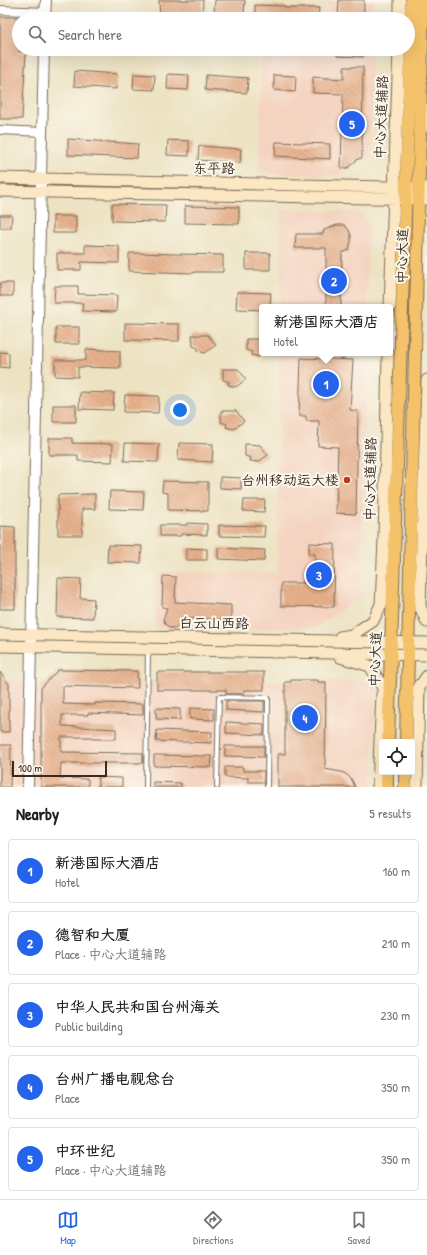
<!DOCTYPE html>
<meta charset="utf-8">
<style>
body{margin:0;font-family:"Patrick Hand","LXGW WenKai TC",sans-serif;background:#f2f2f2;color:#202124}
.controls{position:absolute;right:12px;bottom:12px;display:grid;overflow:hidden;border-radius:4px;box-shadow:0 4px 16px #0002}
.controls button{width:36px;height:36px;display:grid;place-items:center;padding:0;border:0;border-bottom:1px solid #e0e0e0;background:#fff;color:#202124;font:20px sans-serif}
.scale{position:absolute;left:12px;bottom:10px;width:95px;box-sizing:border-box;padding-left:4px;border:2px solid #3b2a1e;border-top:0;font-size:11px;line-height:14px;white-space:nowrap;color:#3b2a1e;-webkit-text-stroke:3px #fbf7ec;paint-order:stroke}
.you{position:absolute;left:180px;top:410px;width:14px;height:14px;margin:-10px;border:3px solid #fff;border-radius:50%;background:#1a73e8;box-shadow:0 0 0 6px #1a73e833}
.badge{display:grid;place-items:center;width:26px;height:26px;border-radius:50%;background:#2563eb;color:#fff;font-size:13px;font-weight:700}
.pin{position:absolute;translate:-50% -50%;border:2px solid #fff;box-shadow:0 1px 4px #0006}
.popup{position:absolute;left:259px;top:304px;width:134px;height:52px;box-sizing:border-box;display:grid;place-content:center;border-radius:4px;background:#fff;filter:drop-shadow(0 1px 3px #0005);font-size:13px;white-space:nowrap;color:#757577}
.popup b{font-size:15px;color:#202124}
.popup::after{content:'';position:absolute;left:50%;top:100%;margin-left:-8px;border:8px solid transparent;border-top-color:#fff}
.list{margin:0;padding:0;list-style:none}
h2{display:flex;justify-content:space-between;align-items:center;height:52px;margin:0;padding:0 16px;font-size:17px}
h2 small{font-size:13px;font-weight:400;color:#757577}
.list li{display:grid;grid-template-columns:26px 1fr auto;gap:12px;align-items:center;box-sizing:border-box;height:64px;margin:0 8px 8px;padding:0 8px;border:1px solid #e0e0e0;border-radius:4px}
.list b{display:block;font-size:15px;white-space:nowrap}
.list p{margin:0;font-size:13px;white-space:nowrap;color:#757577}
.list em{font-size:13px;font-style:normal;color:#757577}
.icon{flex:none;width:22px;height:22px;fill:none;stroke:currentColor;stroke-width:2;stroke-linecap:round;stroke-linejoin:round}
.map{position:relative;flex:none;width:427px;height:787px;overflow:hidden}
.search{position:absolute;background:#fff;box-shadow:0 4px 16px #0002;left:12px;right:12px;top:12px;height:44px;display:flex;align-items:center;gap:10px;box-sizing:border-box;padding:0 14px;border-radius:22px;color:#757577;font-size:15px}
.sheet{height:412px;background:#fff}
nav{display:flex;justify-content:space-around;align-items:center;box-sizing:border-box;height:56px;border-top:1px solid #e0e0e0;background:#fff;font-size:11px;color:#757577}
nav a{display:grid;justify-items:center;gap:2px}
nav .on{color:#2563eb}
.map>svg:first-child{display:block}
</style>
<div class="map">
<svg width="427" height="787" viewBox="0 0 427 787">
<defs>
<pattern id="building-back-hatch" width="6" height="6" patternUnits="userSpaceOnUse"><rect width="6" height="6" fill="#e7b18c"/><path d="M-1 5l2 2M0 0l6 6M5-1l2 2" fill="none" stroke="#c79878"/></pattern>
</defs>
<rect width="100%" height="100%" fill="#fbf7ec"/>
<filter id="ink" filterUnits="userSpaceOnUse"><feTurbulence type="fractalNoise" baseFrequency=".025" numOctaves="2"/><feDisplacementMap in="SourceGraphic" scale="8" xChannelSelector="R" yChannelSelector="G"/><feConvolveMatrix kernelMatrix="1 2 1 2 8 2 1 2 1" color-interpolation-filters="sRGB"/></filter>
<filter id="wash" filterUnits="userSpaceOnUse"><feTurbulence type="fractalNoise" baseFrequency=".012" numOctaves="4" result="noise"/><feDisplacementMap in="SourceGraphic" scale="16" xChannelSelector="R" yChannelSelector="G"/><feGaussianBlur stdDeviation="0.9" result="paint"/><feColorMatrix in="noise" values="0 0 0 0 0 0 0 0 0 0 0 0 0 0 0 0 0 1.4 0 .05"/><feComposite in="paint" operator="in"/></filter>
<g filter="url(#wash)">
<rect width="100%" height="100%" fill="#ede3c3"/>
<path fill="#f4d3c0" d="M328 0H374L373 19H328Z
M328 49H372L370 156 338 175 258 173 262 54 328 55Z
M281 209 361 212 369 229 367 307H280Z
M279 353H366L361 596 314 628 155 629 157 572 277 573Z
M0 681H377L372 787H0Z"/>
<g id="blocks">
<path fill="url(#building-back-hatch)" d="M159 0H203L202 19H160Z
M215 0H245L244 13H214Z
M339 0H364V19H338Z
M255 5 285 6V8H319L318 19 255 18Z
M0 17H19V52H26L22 119H0Z
M337 49H363V57L337 56Z
M344 67H363L362 158 358 159 348 168H341L343 94 313 93V77L344 79Z
M75 71 117 74 116 89 74 86Z
M134 74 155 75 154 90 133 89Z
M168 74 189 75 188 90 167 89Z
M206 75 248 78 247 93 205 90Z
M274 75 296 76 295 92 274 90Z
M68 139 138 144 137 158 68 155Z
M168 140 189 141V156L167 155Z
M276 142 330 144V159L275 156Z
M199 146 241 149 240 163 198 160Z
M112 204 166 205 165 222 112 221Z
M185 206 239 207V224L185 223Z
M0 215H12L11 228H0Z
M53 216H76V233H53Z
M337 225H344L349 230 351 236V241L349 250 342 253 341 307H326V248H295L296 234H323L324 230Z
M85 245 119 246V263L81 262V270H57V253H85Z
M129 253 223 255V272H194V273L129 271Z
M246 253H270V270H246Z
M0 283H13V296H0Z
M55 286H78V294L117 295 116 312 82 311 83 303H54Z
M237 292 271 293 270 307H262V310L236 309Z
M125 323 179 324V341L125 340Z
M56 327H79V344H56Z
M192 335H208L216 345 205 353 198 351V348L193 346Z
M246 339H262V354L259 357 251 355 252 352 246 350Z
M86 349 120 351V368L78 367V377L55 376V360H86Z
M0 352 9 353V368L0 367Z
M301 358 353 360 350 410 358 411 356 514 336 513 338 447 318 446 319 421H306V416H299Z
M223 369H238L246 379 236 387 228 385 229 382 223 380Z
M80 392 114 393 113 410 79 409Z
M125 395 159 396 158 413 124 412Z
M53 405H76V422H53Z
M221 411H236L244 421 234 429 226 427 227 424 221 422Z
M49 438H72V443L113 444 112 462 78 461V455H49Z
M125 443 159 444 158 462 124 461Z
M179 443 213 444 212 462 178 460Z
M245 444 260 445 268 455 258 462 250 461 251 458 245 456Z
M220 477 241 478V489L220 488Z
M163 481 208 482V511L168 510V493L162 492Z
M110 491 144 492 143 510 109 509Z
M95 494V509H82V535H58V495Z
M244 500H265L264 512 243 511Z
M187 523 207 524V535L181 534V536H160V525H187Z
M219 525 265 526 264 537 219 536Z
M0 526 15 527V609H0Z
M309 543 335 544 334 607 281 606V583H304V568H315V554H309Z
M108 545 142 546 141 563 107 562Z
M186 548 207 549V560H186Z
M218 548 265 550 264 561 218 559Z
M163 576 176 577 175 602 231 605V620L181 618V623L176 628H170L166 625 163 620 167 608 162 607Z
M58 578 81 579 80 598 94 599 93 618 57 617Z
M58 670 137 671 138 688 63 686V704L95 705V703L143 704V715L88 713V715H62V726L116 729V739H92V737H61V752L143 753V763H61L60 778 88 779V787H41V688Z
M0 672 9 684V732H0Z
M157 672H264V690H244V694H226V690H157Z
M291 680H318V682H326L325 769 341 772 346 774 352 780 355 787H278V754H285V682H291Z
M226 701H264V712L226 710Z
M156 708 180 709V720L156 719Z
M190 708 214 709V720L190 719Z
M226 722 264 724V735L226 733Z
M157 730 212 732 211 743 156 741Z
M0 745H11L10 787H0Z
M225 746H264V757L225 756Z
M154 755 212 756 211 767 154 766Z
M225 767H243V771H264V782H248V778L225 777Z
M98 777 122 778V787H98Z
M153 782 181 783V787H153Z"/>
</g>
</g>
<g filter="url(#ink)">
<use href="#blocks" fill-opacity="0" stroke="#796b58" stroke-width="1"/>
<g fill="none" stroke-linecap="round" stroke-linejoin="round">
<defs>
<path id="service" d="M146 787 148 649
M217 787 219 697 268 698 267 787"/>
<path id="minor" d="M0 10 45 12
M0 130 43 132"/>
<path id="tertiary" d="M45 19 46 0
M28 787 41 179 44 49"/>
<path id="secondary" d="M400 19V0
M422 129 427 109
M0 178 427 188
M0 191 427 199
M390 307 399 49
M418 602 427 622
M381 605 384 539 388 353
M420 608 427 380
M0 634 427 643
M340 637 352 635 373 621 383 600
M0 646 427 655
M340 657 370 666 382 686 387 705
M416 692 427 676
M378 787 382 694
M417 787 419 685"/>
<path id="primary" d="M388 742 412 0
M406 742 423 0
M387 787V772
M405 787V772"/>
</defs>
<use href="#service" stroke="#796b58" stroke-width="6"/>
<use href="#minor" stroke="#796b58" stroke-width="10"/>
<use href="#tertiary" stroke="#796b58" stroke-width="12"/>
<use href="#secondary" stroke="#796b58" stroke-width="13"/>
<use href="#primary" stroke="#796b58" stroke-width="14"/>
<use href="#service" stroke="#fff" stroke-width="4"/>
<use href="#minor" stroke="#fff" stroke-width="8"/>
<use href="#tertiary" stroke="#fff" stroke-width="10"/>
<use href="#secondary" stroke="#fbe7c3" stroke-width="11"/>
<use href="#primary" stroke="#f4c26a" stroke-width="12"/>
</g>
</g>
<circle fill="#c8321e" stroke="#fbf7ec" stroke-width="1.5" cx="347" cy="480" r="4"/>
<g text-anchor="middle" stroke-width="4" stroke-linejoin="round" paint-order="stroke">
<g font-size="14" fill="#3b2a1e" stroke="#fbf7ec">
<text transform="translate(381 117) rotate(-88)" y="5">中心大道辅路</text>
<text transform="translate(214 168) rotate(1)" y="5">东平路</text>
<text transform="translate(402 256) rotate(-89)" y="5">中心大道</text>
<text transform="translate(370 479) rotate(-89)" y="5">中心大道辅路</text>
<text transform="translate(214 623) rotate(1)" y="5">白云山西路</text>
<text transform="translate(375 659) rotate(-88)" y="5">中心大道</text>
</g>
<g font-size="14" fill="#3b2a1e" stroke="#fbf7ec" text-anchor="end">
<text x="339" y="485">台州移动运大楼</text>
</g>
</g>
</svg>
<div class="controls">
<button><svg class="icon" aria-label="locate" viewBox="0 0 24 24"><circle cx="12" cy="12" r="6"/><path d="M12 2v4M12 18v4M2 12h4M18 12h4"/></svg></button>
</div>
<div class="scale">100 m</div>
<div class="you"></div>
<div class="pin badge" style="left:326px;top:384px">1</div>
<div class="popup"><b>新港国际大酒店</b>Hotel</div>
<div class="pin badge" style="left:334px;top:281px">2</div>
<div class="pin badge" style="left:319px;top:575px">3</div>
<div class="pin badge" style="left:305px;top:718px">4</div>
<div class="pin badge" style="left:352px;top:124px">5</div>
<div class="search"><svg class="icon" aria-label="search" viewBox="0 0 24 24"><circle cx="10" cy="10" r="6"/><path d="M15 15l6 6"/></svg>Search here</div>
</div>
<section class="sheet">
<h2>Nearby<small>5 results</small></h2>
<ul class="list">
<li><span class="badge">1</span><div><b>新港国际大酒店</b><p>Hotel</p></div><em>160 m</em></li>
<li><span class="badge">2</span><div><b>德智和大厦</b><p>Place · 中心大道辅路</p></div><em>210 m</em></li>
<li><span class="badge">3</span><div><b>中华人民共和国台州海关</b><p>Public building</p></div><em>230 m</em></li>
<li><span class="badge">4</span><div><b>台州广播电视总台</b><p>Place</p></div><em>350 m</em></li>
<li><span class="badge">5</span><div><b>中环世纪</b><p>Place · 中心大道辅路</p></div><em>350 m</em></li>
</ul>
</section>
<nav>
<a class="on"><svg class="icon" aria-label="map" viewBox="0 0 24 24"><path d="M3 6l6-2 6 2 6-2v14l-6 2-6-2-6 2zM9 4v14M15 6v14"/></svg>Map</a>
<a><svg class="icon" aria-label="directions" viewBox="0 0 24 24"><path d="M12 3l9 9-9 9-9-9zM9 14v-3h6M13 9l2 2-2 2"/></svg>Directions</a>
<a><svg class="icon" aria-label="saved" viewBox="0 0 24 24"><path d="M7 4h10v16l-5-4-5 4z"/></svg>Saved</a>
</nav>
